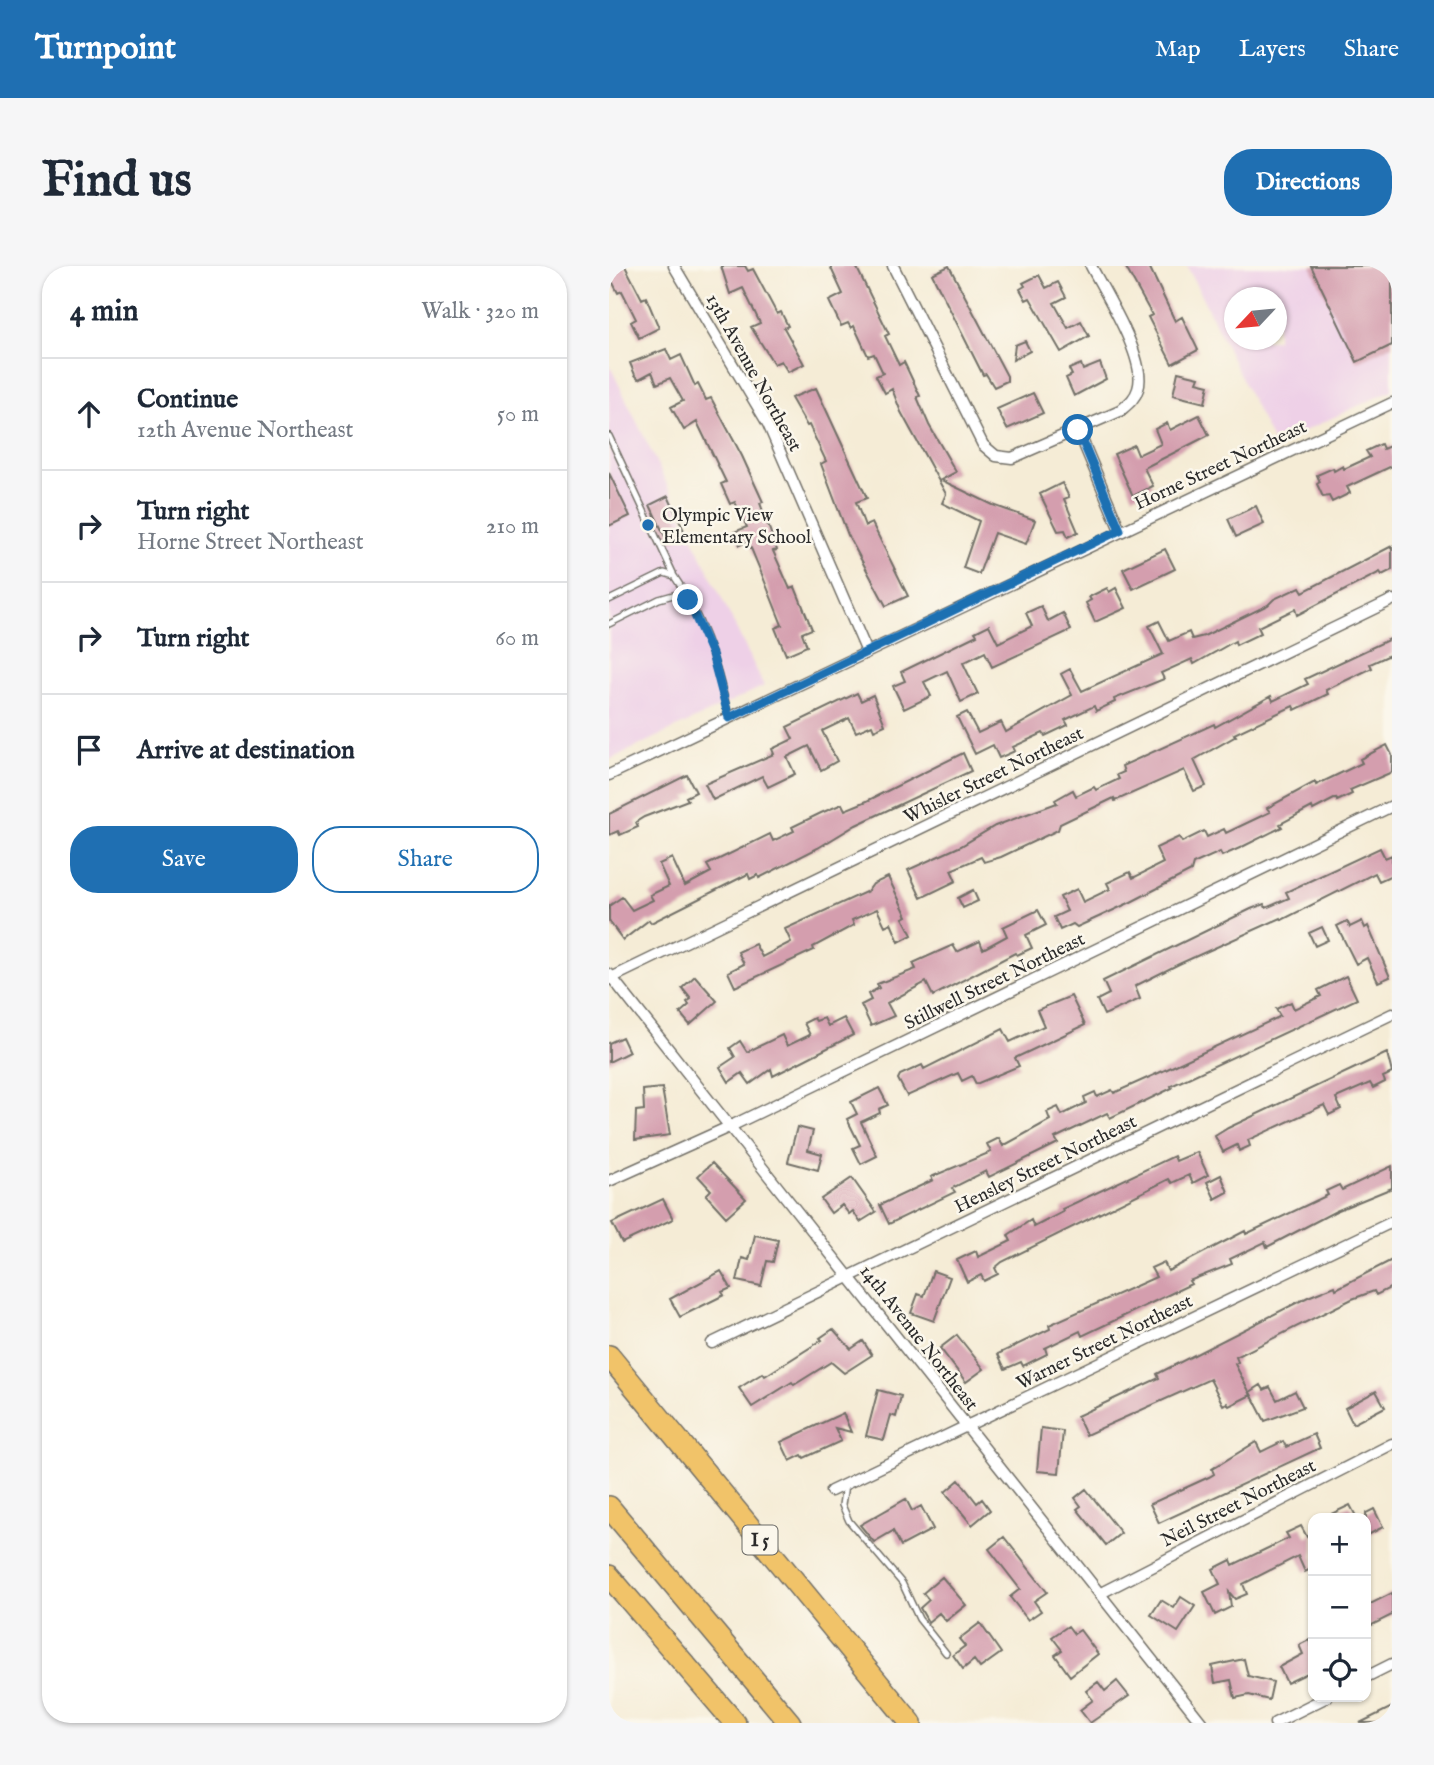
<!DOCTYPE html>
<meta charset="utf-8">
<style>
body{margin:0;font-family:"IM FELL English",serif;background:#f6f6f7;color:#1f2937}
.controls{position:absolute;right:21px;bottom:21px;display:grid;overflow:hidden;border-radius:14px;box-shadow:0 2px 5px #0004}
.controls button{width:63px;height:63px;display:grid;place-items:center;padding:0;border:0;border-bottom:2px solid #e0e1e3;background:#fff;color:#1f2937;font:35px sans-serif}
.compass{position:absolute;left:615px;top:21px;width:63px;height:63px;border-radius:50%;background:#fff;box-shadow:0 2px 5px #0004;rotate:244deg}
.stop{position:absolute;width:21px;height:21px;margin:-16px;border:5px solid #1f6fb2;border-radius:50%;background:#fff}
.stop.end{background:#1f6fb2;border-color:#fff;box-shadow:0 2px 7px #0008}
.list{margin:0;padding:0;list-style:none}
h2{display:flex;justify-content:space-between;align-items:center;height:91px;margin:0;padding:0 28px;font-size:30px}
h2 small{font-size:23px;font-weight:400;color:#747a83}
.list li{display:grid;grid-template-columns:46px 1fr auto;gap:21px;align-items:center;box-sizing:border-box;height:112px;padding:0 28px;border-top:2px solid #e0e1e3}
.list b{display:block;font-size:26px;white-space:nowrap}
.list p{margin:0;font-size:23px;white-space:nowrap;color:#747a83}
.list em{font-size:23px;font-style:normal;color:#747a83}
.actions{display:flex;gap:14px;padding:21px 28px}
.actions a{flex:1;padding:16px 0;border:2px solid #1f6fb2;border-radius:28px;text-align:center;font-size:24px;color:#1f6fb2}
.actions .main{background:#1f6fb2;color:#fff}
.icon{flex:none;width:38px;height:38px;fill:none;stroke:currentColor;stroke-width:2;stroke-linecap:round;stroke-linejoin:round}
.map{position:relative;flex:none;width:783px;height:1457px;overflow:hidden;border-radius:28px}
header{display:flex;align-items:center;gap:42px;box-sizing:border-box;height:98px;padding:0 35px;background:#1f6fb2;color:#fff}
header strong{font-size:33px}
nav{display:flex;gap:38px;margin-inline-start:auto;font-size:24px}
.intro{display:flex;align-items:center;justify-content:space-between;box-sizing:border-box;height:168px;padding:0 42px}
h1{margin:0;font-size:49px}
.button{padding:18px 32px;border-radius:28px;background:#1f6fb2;color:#fff;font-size:24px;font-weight:700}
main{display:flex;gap:42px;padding:0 42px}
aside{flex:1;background:#fff;border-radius:28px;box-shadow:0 2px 5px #0004}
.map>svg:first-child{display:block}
</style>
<header>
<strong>Turnpoint</strong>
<nav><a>Map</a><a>Layers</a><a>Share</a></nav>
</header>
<div class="intro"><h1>Find us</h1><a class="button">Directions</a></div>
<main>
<aside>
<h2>4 min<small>Walk · 320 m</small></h2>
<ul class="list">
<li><svg class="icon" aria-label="ahead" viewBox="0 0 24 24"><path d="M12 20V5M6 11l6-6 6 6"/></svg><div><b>Continue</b><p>12th Avenue Northeast</p></div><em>50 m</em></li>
<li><svg class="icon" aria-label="right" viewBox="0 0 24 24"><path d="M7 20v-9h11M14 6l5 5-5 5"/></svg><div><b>Turn right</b><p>Horne Street Northeast</p></div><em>210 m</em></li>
<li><svg class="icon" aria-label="right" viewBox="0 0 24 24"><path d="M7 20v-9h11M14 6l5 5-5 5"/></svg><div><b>Turn right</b></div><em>60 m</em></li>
<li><svg class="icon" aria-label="arrive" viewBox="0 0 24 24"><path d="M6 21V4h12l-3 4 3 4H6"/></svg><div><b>Arrive at destination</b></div></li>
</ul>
<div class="actions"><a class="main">Save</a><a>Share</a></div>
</aside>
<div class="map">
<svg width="783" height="1457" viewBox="0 0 783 1457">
<rect width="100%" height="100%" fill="#fbf7ec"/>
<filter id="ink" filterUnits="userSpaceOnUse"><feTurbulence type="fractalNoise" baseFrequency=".0143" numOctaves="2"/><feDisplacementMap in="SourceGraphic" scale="14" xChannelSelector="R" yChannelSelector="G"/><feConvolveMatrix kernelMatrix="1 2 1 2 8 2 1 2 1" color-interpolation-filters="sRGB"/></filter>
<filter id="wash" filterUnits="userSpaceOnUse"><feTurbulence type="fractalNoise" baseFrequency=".00686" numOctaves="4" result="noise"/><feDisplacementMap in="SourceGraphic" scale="28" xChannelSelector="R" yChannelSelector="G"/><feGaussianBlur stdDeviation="1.57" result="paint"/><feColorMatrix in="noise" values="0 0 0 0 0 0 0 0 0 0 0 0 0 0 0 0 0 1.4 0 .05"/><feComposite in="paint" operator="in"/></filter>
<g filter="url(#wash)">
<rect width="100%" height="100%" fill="#f5ecd6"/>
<path fill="#eed0e7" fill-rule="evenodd" d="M578 0H783V124L665 179ZM626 32H668V74H626Z
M0 98 155 420 0 494Z"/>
<g id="blocks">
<path fill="#d49eae" d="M0 0H16L33 33 37 31 50 62 30 72 22 56 27 53 13 25 9 27 0 9Z
M112 0H136L139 5 144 3 168 48 172 46 179 60 175 62 195 98 179 106 172 95 165 98 142 61 151 57 134 22 121 28Z
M221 0H247L280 68 276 70 290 99 295 96 311 130 308 131 320 159 347 206 332 214 384 239 426 254 417 278 385 267 370 308 354 302 370 255 333 237 337 228 292 146 283 123 276 127 267 110 274 107 265 88 259 90 245 60 242 62 239 57 232 60 220 35 234 28Z
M340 0 398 110V115L385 121 377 108 374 109 323 8Z
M516 0H540L566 55 573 51 589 84 563 98 539 51 543 49Z
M702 0H783V79L748 96Z
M430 9 437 22 449 16 457 31 445 37 459 62 472 55 480 70 452 86 421 32 417 34 411 23 416 20 414 17Z
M416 75 421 85 404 94 406 79Z
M57 83 62 94 72 89 86 120 89 118 97 134 102 132 133 190 154 236 151 237 168 284 164 285 181 323 186 321 203 363 193 367 198 380 177 389 166 362 173 359 154 311 139 275 131 279 125 266 138 261 126 236 121 238 112 218 117 216 88 156 75 164 62 141 74 135 61 112 48 118 43 106 30 113 26 109 21 97Z
M491 97 497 113 465 130 457 112 463 109 460 103 472 98 474 104Z
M569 106 590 111 588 116 600 119 596 137 564 129Z
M207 122 258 232 247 236 256 260 263 257 299 330 277 340 239 269 212 198 217 195 200 159 198 160 182 132Z
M424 127 434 147 398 163 388 143Z
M590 149 600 169 535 202 544 220 524 230 505 188 525 179 529 189 552 178 546 163 558 157 561 164Z
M772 178 774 183 783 179V200L738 221 741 227 723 236 720 230 714 231 708 218 711 216 708 209 724 202 725 205 734 200 735 203 761 191 757 185Z
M0 207 21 250 0 260Z
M453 217 460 231 455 233 469 266 459 271 456 264 449 265 431 228Z
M59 230 77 269 59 277 41 239Z
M647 240 655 258 627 271 619 253Z
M783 280V304L773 309 771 306 688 349 686 343 649 361 652 367 627 379 626 375 585 398 583 393 552 407 555 413 505 433 506 436 487 445 485 440 456 454 459 459 436 470 434 467 404 481 406 485 390 492 384 479 366 488 348 451 358 446 369 467 392 456 397 466 463 429 452 408 461 403 473 425 554 388 540 360 550 355 560 375 580 366 583 373 595 370 659 339 665 333 691 321 694 326Z
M556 283 566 303 524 323 514 303Z
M498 322 500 326 507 322 517 342 486 356 477 337 482 334 480 331Z
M432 340 439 355 454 347 462 364 383 401 376 386 354 397 369 428 352 436 338 405 315 416 322 430 295 443 284 420 296 415 292 406 368 369 366 366 380 359 389 377 423 360 417 347Z
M783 372V388L761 398 763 402 717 424 719 428 686 444 684 440 625 468 627 470 585 494 597 520 585 525 575 504 506 535 505 532 451 558 449 564 392 591 375 596 372 591 342 604 347 615 312 632 299 604 352 580 386 560 448 537 446 534 464 524 467 530 485 521 487 524 510 513 508 509 515 506 513 500 605 458 606 461 662 430 664 435 699 418 696 413Z
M248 427 252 435 264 429 276 459 265 464 263 459 247 466 240 452 213 465 228 495 212 504 200 480 178 491 186 508 159 521 153 510 104 534 96 518 165 488 163 483 184 473 178 461Z
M778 479 783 489V506L741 524 743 528 728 535 727 532 704 544 703 541 671 558 673 561 633 581 613 590 611 586 584 598 582 605 522 636 468 661 464 658 451 664 445 651 458 645 451 631 468 623 474 636 501 623 498 617 521 606 524 612 554 597 547 582 570 571 573 576 595 565 598 571 615 563 617 567 661 546 658 542 706 516 707 519 753 497 751 493Z
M354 487 362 505 247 559 209 582 150 612 149 609 141 613 139 608 42 657 40 654 14 674 0 655V640L13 631 23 644 44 634 41 629 60 620 50 598 63 592 76 620 102 606 98 599 161 568 164 575 185 565 183 561 212 547 233 538 236 544 258 535Z
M78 509 87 526 77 531 79 534 35 551 27 556 29 561 11 569 9 565 0 569V548Z
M771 582 776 592 783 589V609L770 615 766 607 673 654 672 652 570 698 526 720 531 733 495 749 488 734 500 728 494 715 642 643 655 638 657 642 680 632 677 626Z
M279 611 298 650 294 652 303 669 290 676 282 657 276 660 268 643 243 654 245 659 204 681 205 684 126 721 119 706 135 698 129 686 146 678 153 691 182 676 176 663 259 625 264 618Z
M364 624 369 635 354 642 349 632Z
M429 644 437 659 417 669 423 682 408 689 406 687 324 730 317 716 278 737 285 750 262 760 252 739 262 734 259 728 270 722 268 718 307 703 304 697 344 679 348 686 371 675 374 683 398 670 394 661Z
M738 655 741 661 753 655 756 662 759 660 781 711 769 716 758 692 747 698 728 660Z
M713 661 719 674 706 680 700 667Z
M86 710 108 735 81 759 71 747 80 739 78 736 82 733 73 722Z
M737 710 748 733 562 820 563 822 501 852 498 847 446 872 449 877 380 911 377 905 343 922 346 926 280 958 271 939 324 914 322 911 382 886 378 878 390 872 394 880 441 854 438 846 449 841 453 849 477 837 475 831 486 826 488 831 503 824 505 827 554 805 668 752 671 750 667 743 682 736 685 743 712 730 709 724Z
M462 730 476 759 406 792 410 800 367 818 363 810 353 815 349 807 298 830 289 813 291 809 313 799 315 803 394 763 401 776 435 760 428 744Z
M205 752 207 755 215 752 219 760 235 752 244 769 164 810 162 803 141 818 133 807 120 816 111 801 126 791 121 782 131 775 138 786 173 769 178 780 201 769 195 757Z
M13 771 20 786 0 796V777Z
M778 787 783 807 774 811 776 816 764 822 761 817 727 832 732 843 720 849 715 839 639 874 641 880 630 885 628 879 614 886 606 870 619 862Z
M53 822 61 869 26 874 27 845 35 844 34 824Z
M270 822 279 839 270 843 271 847 252 856 268 890 252 898 244 882 251 879 238 853 248 848 242 836Z
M188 861 204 865 199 884 213 888 209 904 179 896Z
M588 886 599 909 584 917 580 909 563 917 560 913 393 996 386 1002 389 1008 375 1015 372 1009 358 1016 348 994 367 985 369 991 402 975 399 969 422 954 425 961 454 946 453 943 565 890 567 895Z
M103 897 137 933 117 951 97 929 102 924 89 910Z
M783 900V922L727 945 658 981 656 976 621 993 623 998 580 1015 582 1018 473 1070 471 1065 436 1082 438 1088 414 1100 412 1096 396 1103 389 1088 441 1063 440 1059 547 1011 542 1002 555 996 559 1005 636 965 637 968 719 929 717 925 730 919 733 924Z
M612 909 619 926 606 933 598 916Z
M243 912 267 946 251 956 244 945 240 948 233 939 222 947 212 933Z
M54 933 64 953 13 977 3 957Z
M146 969 169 974 164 996 158 995 152 1020 128 1015 133 992 140 994Z
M783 994V1021L767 1029 765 1025 743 1033 627 1091 629 1096 626 1098 642 1129 620 1140 618 1137 614 1139 601 1113 477 1169 468 1150 550 1112 548 1108 699 1031 726 1020 727 1023Z
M112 1005 122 1022 113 1026 115 1029 71 1051 61 1033Z
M324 1005 341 1011 325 1055 302 1047 309 1028 315 1030Z
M224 1063 242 1083 254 1075 263 1089 235 1107 222 1096 185 1119 183 1116 143 1141 130 1122 154 1107 156 1110 213 1074 211 1072Z
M348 1069 375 1103 357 1116 331 1082Z
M652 1119 655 1124 661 1121 668 1134 686 1125 694 1141 656 1155 641 1126Z
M269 1124 292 1130 287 1151 282 1149 275 1174 257 1170Z
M767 1125 776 1141 744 1158 736 1142Z
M234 1147 242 1166 226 1162 232 1175 195 1192 193 1189 181 1195 172 1176Z
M432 1162 454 1165 450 1207 428 1205Z
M705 1168 711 1182 550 1257 541 1238 600 1211 605 1208 603 1203 647 1176 652 1186 674 1175 677 1181Z
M350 1214 368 1237 373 1233 381 1244 363 1259 336 1226Z
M477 1223 512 1267 497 1279 468 1243 472 1240 466 1232Z
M297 1233 303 1245 312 1240 324 1263 292 1280 284 1265 265 1276 251 1259Z
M741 1239 748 1252H714Z
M765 1243 774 1261 757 1270V1247Z
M692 1260 698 1271 704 1267V1302L696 1306 689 1290 634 1318 638 1328 626 1333 620 1326 622 1341 606 1349 595 1326 611 1318 604 1303 622 1294 624 1299 657 1283 680 1272 677 1267Z
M395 1271 438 1326 425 1335 432 1345 419 1354 401 1331 411 1323 380 1283Z
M333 1311 357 1339 337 1355 330 1347 319 1356 311 1342 320 1334 314 1327Z
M783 1327V1349L757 1362V1340Z
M572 1331 586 1340 569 1366 542 1349 552 1334 565 1342Z
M371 1357 392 1387 371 1402 365 1394 354 1403 344 1389 356 1380 350 1373Z
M459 1360 465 1368 471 1364 489 1388 461 1410 446 1389 453 1384 443 1371Z
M700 1374 704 1383V1408L703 1405 678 1417 670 1401 694 1388 690 1379Z
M635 1393 639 1410 664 1416 660 1434 640 1429 626 1432 622 1414 606 1417 603 1400Z
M508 1415 520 1430 481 1457 471 1444 484 1434 477 1425 489 1416 496 1425Z
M783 1441V1457H751Z"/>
</g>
</g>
<g filter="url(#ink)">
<use href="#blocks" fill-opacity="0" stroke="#726f67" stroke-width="2"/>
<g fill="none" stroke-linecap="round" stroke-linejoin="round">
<defs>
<path id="service" d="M0 170 64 307
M0 334 55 307 65 310C94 351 110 403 120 452
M0 358 50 333 75 326
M236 1219 233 1239 240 1255 293 1317 310 1353 337 1387"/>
<path id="minor" d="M65 0 159 158 258 386
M284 0 374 179 387 190 403 192 511 145C519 138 526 133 529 123 539 95 496 27 482 0
M469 164 511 264
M0 509 783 137
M0 708 593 1457
M0 713 783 334
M0 915 122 860 783 540
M103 1077 783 748
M222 1225 783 956
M492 1327 783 1178
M757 1411 783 1398
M666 1457 718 1431"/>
<path id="motorway" d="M0 1090 302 1457
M0 1241 181 1457
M0 1310 126 1457"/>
</defs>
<use href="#service" stroke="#726f67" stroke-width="8"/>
<use href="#minor" stroke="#726f67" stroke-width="13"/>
<use href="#motorway" stroke="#726f67" stroke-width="24"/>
<use href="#service" stroke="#fff" stroke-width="5"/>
<use href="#minor" stroke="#fff" stroke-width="10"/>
<use href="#motorway" stroke="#f1c369" stroke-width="21"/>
</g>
</g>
<g fill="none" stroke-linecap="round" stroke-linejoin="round" filter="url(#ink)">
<path stroke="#1f6fb2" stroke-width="9" d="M79 334 103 388 120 452 511 264 469 164"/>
</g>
<circle fill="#1f6fb2" stroke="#fbf7ec" stroke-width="2.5" cx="39" cy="259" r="7"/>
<g text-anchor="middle" stroke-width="5" stroke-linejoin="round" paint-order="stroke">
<rect fill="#fbf7ec" stroke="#696865" stroke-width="2" x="133.5" y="1259.5" width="35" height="29" rx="5"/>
<g font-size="18" font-weight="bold" fill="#2b2b2b">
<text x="151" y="1280">I 5</text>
</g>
<g font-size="19" fill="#2b2b2b" stroke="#fbf7ec">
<text transform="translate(146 106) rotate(61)" y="7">13th Avenue Northeast</text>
<text transform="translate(611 198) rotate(-25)" y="7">Horne Street Northeast</text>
<text transform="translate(384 508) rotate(-26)" y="7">Whisler Street Northeast</text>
<text transform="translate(385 714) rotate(-26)" y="7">Stillwell Street Northeast</text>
<text transform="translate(436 897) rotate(-26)" y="7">Hensley Street Northeast</text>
<text transform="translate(311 1071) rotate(52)" y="7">14th Avenue Northeast</text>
<text transform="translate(495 1075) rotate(-26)" y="7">Warner Street Northeast</text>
<text transform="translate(629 1236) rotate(-27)" y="7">Neil Street Northeast</text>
</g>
<g font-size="19" fill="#2b2b2b" stroke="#fbf7ec" text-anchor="start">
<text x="53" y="255">Olympic View<tspan x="53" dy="22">Elementary School</tspan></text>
</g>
</g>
</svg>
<div class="controls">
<button>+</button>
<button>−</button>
<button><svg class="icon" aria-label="locate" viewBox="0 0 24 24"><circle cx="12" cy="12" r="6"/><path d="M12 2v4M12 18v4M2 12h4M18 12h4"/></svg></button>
</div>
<svg class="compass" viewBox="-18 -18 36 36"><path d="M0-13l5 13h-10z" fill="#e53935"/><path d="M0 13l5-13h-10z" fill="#747a83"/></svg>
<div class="stop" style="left:469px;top:164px"></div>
<div class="stop end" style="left:79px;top:334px"></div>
</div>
</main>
